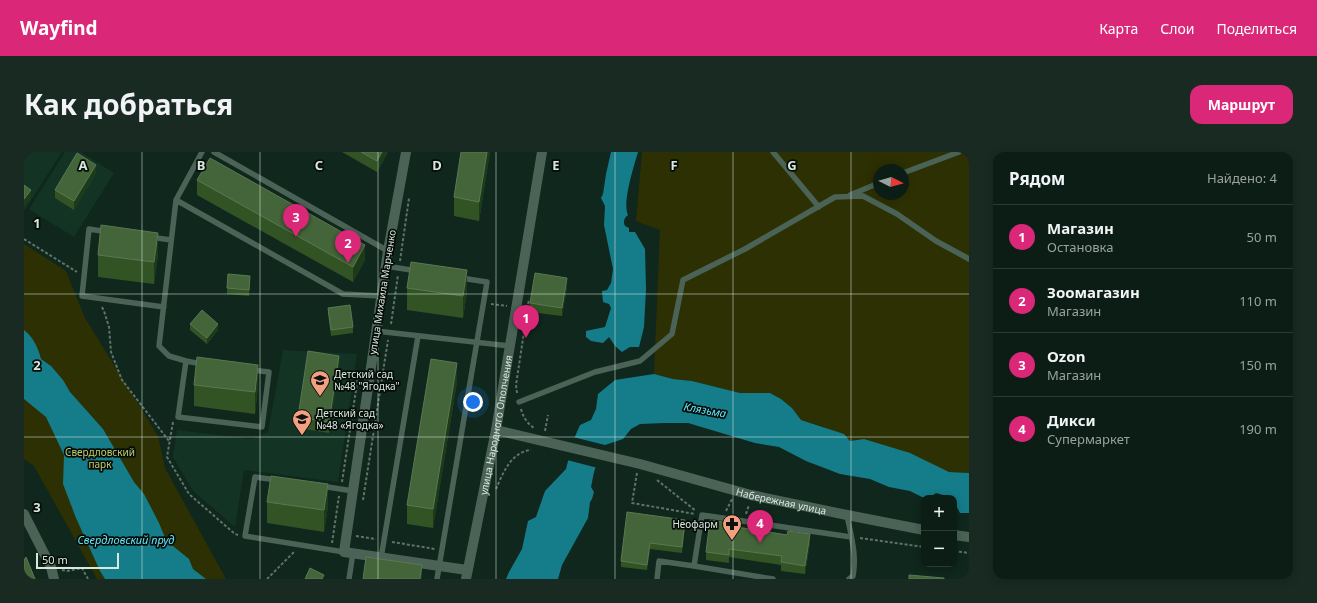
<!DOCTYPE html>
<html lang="ru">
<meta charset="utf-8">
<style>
body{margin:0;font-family:"Noto Sans",sans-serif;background:#192a22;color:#f1f3f6}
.controls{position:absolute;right:12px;bottom:12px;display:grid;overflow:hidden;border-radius:8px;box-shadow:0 2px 10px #0003}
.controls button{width:36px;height:36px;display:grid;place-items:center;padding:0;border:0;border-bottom:1px solid #2b3b34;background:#0b1d15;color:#f1f3f6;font:20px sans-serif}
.compass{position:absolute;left:849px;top:12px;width:36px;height:36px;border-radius:50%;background:#0b1d15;box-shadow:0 2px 10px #0003;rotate:96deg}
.scale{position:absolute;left:12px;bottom:10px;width:83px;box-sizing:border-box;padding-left:4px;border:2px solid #d9e7df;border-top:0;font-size:11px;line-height:14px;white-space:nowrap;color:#d9e7df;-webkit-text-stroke:3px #050d08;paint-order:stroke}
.you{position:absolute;left:449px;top:250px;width:14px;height:14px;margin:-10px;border:3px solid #fff;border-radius:50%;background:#1a73e8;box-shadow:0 0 0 6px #1a73e833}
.badge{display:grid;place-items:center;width:26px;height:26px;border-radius:50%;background:#db2777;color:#fff;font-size:13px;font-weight:700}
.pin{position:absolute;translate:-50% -33px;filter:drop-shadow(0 1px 2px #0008)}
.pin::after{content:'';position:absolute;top:21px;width:14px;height:12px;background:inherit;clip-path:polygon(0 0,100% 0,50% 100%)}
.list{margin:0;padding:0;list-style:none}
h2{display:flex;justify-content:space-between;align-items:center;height:52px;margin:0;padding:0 16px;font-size:17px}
h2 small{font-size:13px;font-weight:400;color:#9aa2a0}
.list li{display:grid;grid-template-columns:26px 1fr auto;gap:12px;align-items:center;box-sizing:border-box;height:64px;padding:0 16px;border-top:1px solid #2b3b34}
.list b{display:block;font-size:15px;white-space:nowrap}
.list p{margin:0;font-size:13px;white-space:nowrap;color:#9aa2a0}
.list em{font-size:13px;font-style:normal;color:#9aa2a0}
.map{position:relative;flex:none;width:945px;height:427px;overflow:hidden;border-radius:12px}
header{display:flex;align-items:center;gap:24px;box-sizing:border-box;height:56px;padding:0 20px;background:#db2777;color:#fff}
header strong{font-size:19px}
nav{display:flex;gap:22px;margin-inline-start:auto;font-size:14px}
.intro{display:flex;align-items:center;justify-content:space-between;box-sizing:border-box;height:96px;padding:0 24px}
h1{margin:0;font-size:28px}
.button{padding:10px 18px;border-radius:12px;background:#db2777;color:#fff;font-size:14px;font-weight:700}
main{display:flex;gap:24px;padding:0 24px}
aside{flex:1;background:#0b1d15;border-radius:12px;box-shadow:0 2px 10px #0003}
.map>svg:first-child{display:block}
</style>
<header>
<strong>Wayfind</strong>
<nav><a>Карта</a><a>Слои</a><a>Поделиться</a></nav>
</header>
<div class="intro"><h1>Как добраться</h1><a class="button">Маршрут</a></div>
<main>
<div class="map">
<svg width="945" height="427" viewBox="0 0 945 427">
<rect width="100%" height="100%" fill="#0f271c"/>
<path fill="#133325" d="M0 0H38L0 59Z
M41 0H57L90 21 50 85 5 57Z
M259 198 333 202 314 330 220 318 211 375 169 339 149 305 153 278 227 287 244 280Z"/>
<path fill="#2d3002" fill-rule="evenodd" d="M618 0H945V321L925 320 840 287 826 289 800 275 777 268 768 256 757 247 746 241H716L668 229 649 227 630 222 636 78 612 69ZM855 18H879V42H855Z
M0 92 42 119 61 166 134 284 141 316 202 427H73L10 314 0 307Z"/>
<path fill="#157c8a" d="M587 0H614C610 14 598 51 604 63 600 66 599 70 601 74L605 76V80H611L621 97 622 137 620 175 615 195H606L598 200 591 194 585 185 579 191 567 189 562 185V179L581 175 587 156 585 152 579 150 578 139 583 138 587 131 589 117 580 73 581 54 577 46 579 42 582 22Z
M0 178C9 185 14 195 17 207L27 214 39 228 46 240 79 277 110 330 120 342 135 371 140 383 144 390 165 407 169 417 182 427H81L76 419 52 366 39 332 40 303 22 265 0 247Z
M630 222 649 227 668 229 716 241H746L757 247 768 256 777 268 820 282 826 289 840 287 886 301 925 320 945 321V361H936L930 349V346L912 341 905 346H900L886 339 865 335 846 327 816 322 782 309 755 295 731 291 664 271H641L616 272 607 277 599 287 581 293 577 300 570 320 567 335 570 340 568 347 566 350 564 366 538 413 534 427H482L485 420 498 397 504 369 512 365 521 339 542 317 549 289 556 273 567 268 572 257 574 242 591 228Z"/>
<path fill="#0f271c" d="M549 285 585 294 583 295 579 300 574 316 543 308Z"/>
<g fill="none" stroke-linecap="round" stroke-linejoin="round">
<path stroke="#5f7369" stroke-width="2" stroke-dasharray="3 2" stroke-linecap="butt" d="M0 87 53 120
M376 109 385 46
M467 152 483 154
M78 155 80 159 85 175 87 200 98 228 145 289
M367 172 374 123
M493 241 492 233 505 147
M497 257C499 265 503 271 510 276
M149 270 143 305 165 342 211 382 214 383
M521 279 524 263
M613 321 608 351 671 362
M633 328 672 359
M318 330 334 225
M472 337C479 321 487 300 507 298
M339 348 364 188
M702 359 708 347
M722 362 725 353
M332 384 352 387
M836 386 900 395
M368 390 411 397
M308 391 315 344
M930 399 945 401
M38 418 43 419 58 416 64 427
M243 427 270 400"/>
<path stroke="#4a6356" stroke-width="5.5" d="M178 0 152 48 135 194 145 204 162 209 178 212
M190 0 364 99
M749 0 795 55
M879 21 935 0
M826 43 855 31
M152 48 319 142 357 144
M84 80 65 77 58 144 140 155
M126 85 147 88
M362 114 393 119
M352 179 486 194
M162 209 154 265 238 275 245 220 227 218
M495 250 571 220 616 209 648 182 659 128 721 97 811 45 839 44 873 62 912 89 945 107
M253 328 231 325 221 384 320 400
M297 334 329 339
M823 363C827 384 833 403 829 424L825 427
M357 406 394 184
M670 414 749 427
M325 427 329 401
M413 427 463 130 437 126
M633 427 635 409 670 414 678 363 827 385"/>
<path stroke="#4a6356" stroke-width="10" d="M382 0 364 99 320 400 443 418
M0 362 27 415 30 427"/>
<g stroke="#4a6356" stroke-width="10">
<path id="s1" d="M472 278 616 312 727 343 823 363 900 378"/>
<path d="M930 383 945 385"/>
<path id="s2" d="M442 427 472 278 518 0"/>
</g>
</g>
<path fill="#325425" d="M318 0H364L353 20Z
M466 0 455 69 430 64V45Z
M72 21 50 58 31 46V38Z
M173 28 341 108 329 130 173 43Z
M134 102 130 132 74 125V103Z
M226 129 225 144 203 142V136Z
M543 135 538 164 506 160V151Z
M383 136 443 140 439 166 383 158Z
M304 156 329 175V181L307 184 304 161Z
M166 172 194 178 183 192 166 178Z
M315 215 305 281 274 276V265Z
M433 230 409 376 383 372V353Z
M170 233 234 235 231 262 170 254Z
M243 350 304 354 300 380 243 371Z
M603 360 661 374 658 401 626 397 623 418 597 415V409Z
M705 374 746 380 786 391 781 422 757 419V413L705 405V411L682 408V400Z"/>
<path fill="#1c3b19" d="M358 0H364L353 20V9Z
M463 0H466L455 69V50Z
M72 13V21L50 58V49Z
M7 38V47L0 55V47Z
M134 81V102L130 132V110Z
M341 93V108L329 130V115Z
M443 118V140L439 166V144Z
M543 126V135L538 164V156Z
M194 172V178L183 192V186Z
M315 204V215L305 281V270Z
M433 211V230L409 376V357Z
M234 213V235L231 262V240Z
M304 332V354L300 380V358Z
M661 368V374L658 401V395Z
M786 382V391L781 422V414Z
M626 391V397L623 418V413Z
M398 413V427H396Z"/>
<path fill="#446439" stroke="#5b7853" d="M337 0H358L353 9Z
M437 0H463L455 50 430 45Z
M53 1 72 13 50 49 31 38Z
M186 6 341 93 329 115 173 28Z
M0 33 7 38 0 47Z
M77 73 134 81 130 110 74 103Z
M387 110 443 118 439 144 383 136Z
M511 121 543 126 538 156 506 151Z
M204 122 226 124 225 138 203 136Z
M326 153 329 175 307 178 304 156Z
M178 158 194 172 183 186 166 172Z
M284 199 315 204 305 270 274 265Z
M173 205 234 213 231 240 170 233Z
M407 207 433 211 409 357 383 353Z
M247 324 304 332 300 358 243 350Z
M603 360 661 368 658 395 626 391 623 413 597 409Z
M686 368 705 371 704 374 727 377 728 374 746 377 745 380 763 383 764 379 786 382 781 414 757 410 758 404 705 397V403L682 400Z
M2 405 11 427H0V408Z
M342 405 398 413 396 427H339Z
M286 416 300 423 298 427H281Z
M885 423 920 426V427H885Z"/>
<path fill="none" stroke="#d9e7df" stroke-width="1" stroke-opacity="0.55" d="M118 0V427M236 0V427M354 0V427M472 0V427M591 0V427M709 0V427M827 0V427M0 142H945M0 285H945"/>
<defs>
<symbol id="school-pin" viewBox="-11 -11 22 30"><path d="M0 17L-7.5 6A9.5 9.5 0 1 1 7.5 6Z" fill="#f2a080" stroke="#050d08"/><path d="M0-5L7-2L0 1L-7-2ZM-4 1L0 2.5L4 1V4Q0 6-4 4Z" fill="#111"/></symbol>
<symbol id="pharmacy-pin" viewBox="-11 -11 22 30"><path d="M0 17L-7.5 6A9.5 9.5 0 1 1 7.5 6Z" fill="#f2a080" stroke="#050d08"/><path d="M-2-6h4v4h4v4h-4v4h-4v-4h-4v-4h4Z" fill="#111"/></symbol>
</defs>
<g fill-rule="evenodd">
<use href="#school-pin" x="285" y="217" width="22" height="30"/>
<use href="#school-pin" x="267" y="256" width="22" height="30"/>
<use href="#pharmacy-pin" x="697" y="361" width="22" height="30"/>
</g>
<g text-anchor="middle" stroke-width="3.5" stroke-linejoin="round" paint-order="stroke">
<g font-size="10" fill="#d9e7df" stroke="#050d08">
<text transform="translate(358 140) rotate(-81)" y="4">улица Михаила Марченко</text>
<text dy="4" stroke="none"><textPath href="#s2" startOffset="157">улица Народного Ополчения</textPath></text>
<text dy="4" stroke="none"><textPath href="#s1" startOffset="294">Набережная улица</textPath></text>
</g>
<g font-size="10" fill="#d9e7df" stroke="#050d08" text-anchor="start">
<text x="310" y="226">Детский сад<tspan x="310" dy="12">№48 "Ягодка"</tspan></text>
<text x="292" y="265">Детский сад<tspan x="292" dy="12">№48 «Ягодка»</tspan></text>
<text x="694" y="376" text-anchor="end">Неофарм</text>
</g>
<g font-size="10" fill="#c2cc6f" stroke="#050d08">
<text x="76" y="304">Свердловский<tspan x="76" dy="12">парк</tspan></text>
</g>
<g font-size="11" font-style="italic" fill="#63e7fc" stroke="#050d08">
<text transform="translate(681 258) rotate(10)" y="4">Клязьма</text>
<text x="102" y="392">Свердловский пруд</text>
</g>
</g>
<g font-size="13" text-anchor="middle" font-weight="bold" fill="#d9e7df" stroke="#050d08" stroke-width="3.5" stroke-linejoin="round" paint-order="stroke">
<text x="59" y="18">A</text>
<text x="177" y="18">B</text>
<text x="295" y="18">C</text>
<text x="413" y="18">D</text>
<text x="532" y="18">E</text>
<text x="650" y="18">F</text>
<text x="768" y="18">G</text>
<text x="13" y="76">1</text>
<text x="13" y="218">2</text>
<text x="13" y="360">3</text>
</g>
</svg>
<div class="controls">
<button>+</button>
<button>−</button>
</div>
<svg class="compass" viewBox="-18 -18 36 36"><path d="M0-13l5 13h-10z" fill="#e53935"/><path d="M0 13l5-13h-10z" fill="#9aa2a0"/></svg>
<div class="scale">50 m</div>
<div class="you"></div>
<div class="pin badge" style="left:502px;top:186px">1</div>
<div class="pin badge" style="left:324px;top:111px">2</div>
<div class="pin badge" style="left:272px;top:85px">3</div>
<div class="pin badge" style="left:736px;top:391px">4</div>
</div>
<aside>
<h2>Рядом<small>Найдено: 4</small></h2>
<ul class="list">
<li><span class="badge">1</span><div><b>Магазин</b><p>Остановка</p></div><em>50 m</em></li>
<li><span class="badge">2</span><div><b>Зоомагазин</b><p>Магазин</p></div><em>110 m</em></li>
<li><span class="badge">3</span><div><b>Ozon</b><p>Магазин</p></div><em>150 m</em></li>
<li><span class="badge">4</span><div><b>Дикси</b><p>Супермаркет</p></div><em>190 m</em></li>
</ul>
</aside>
</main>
